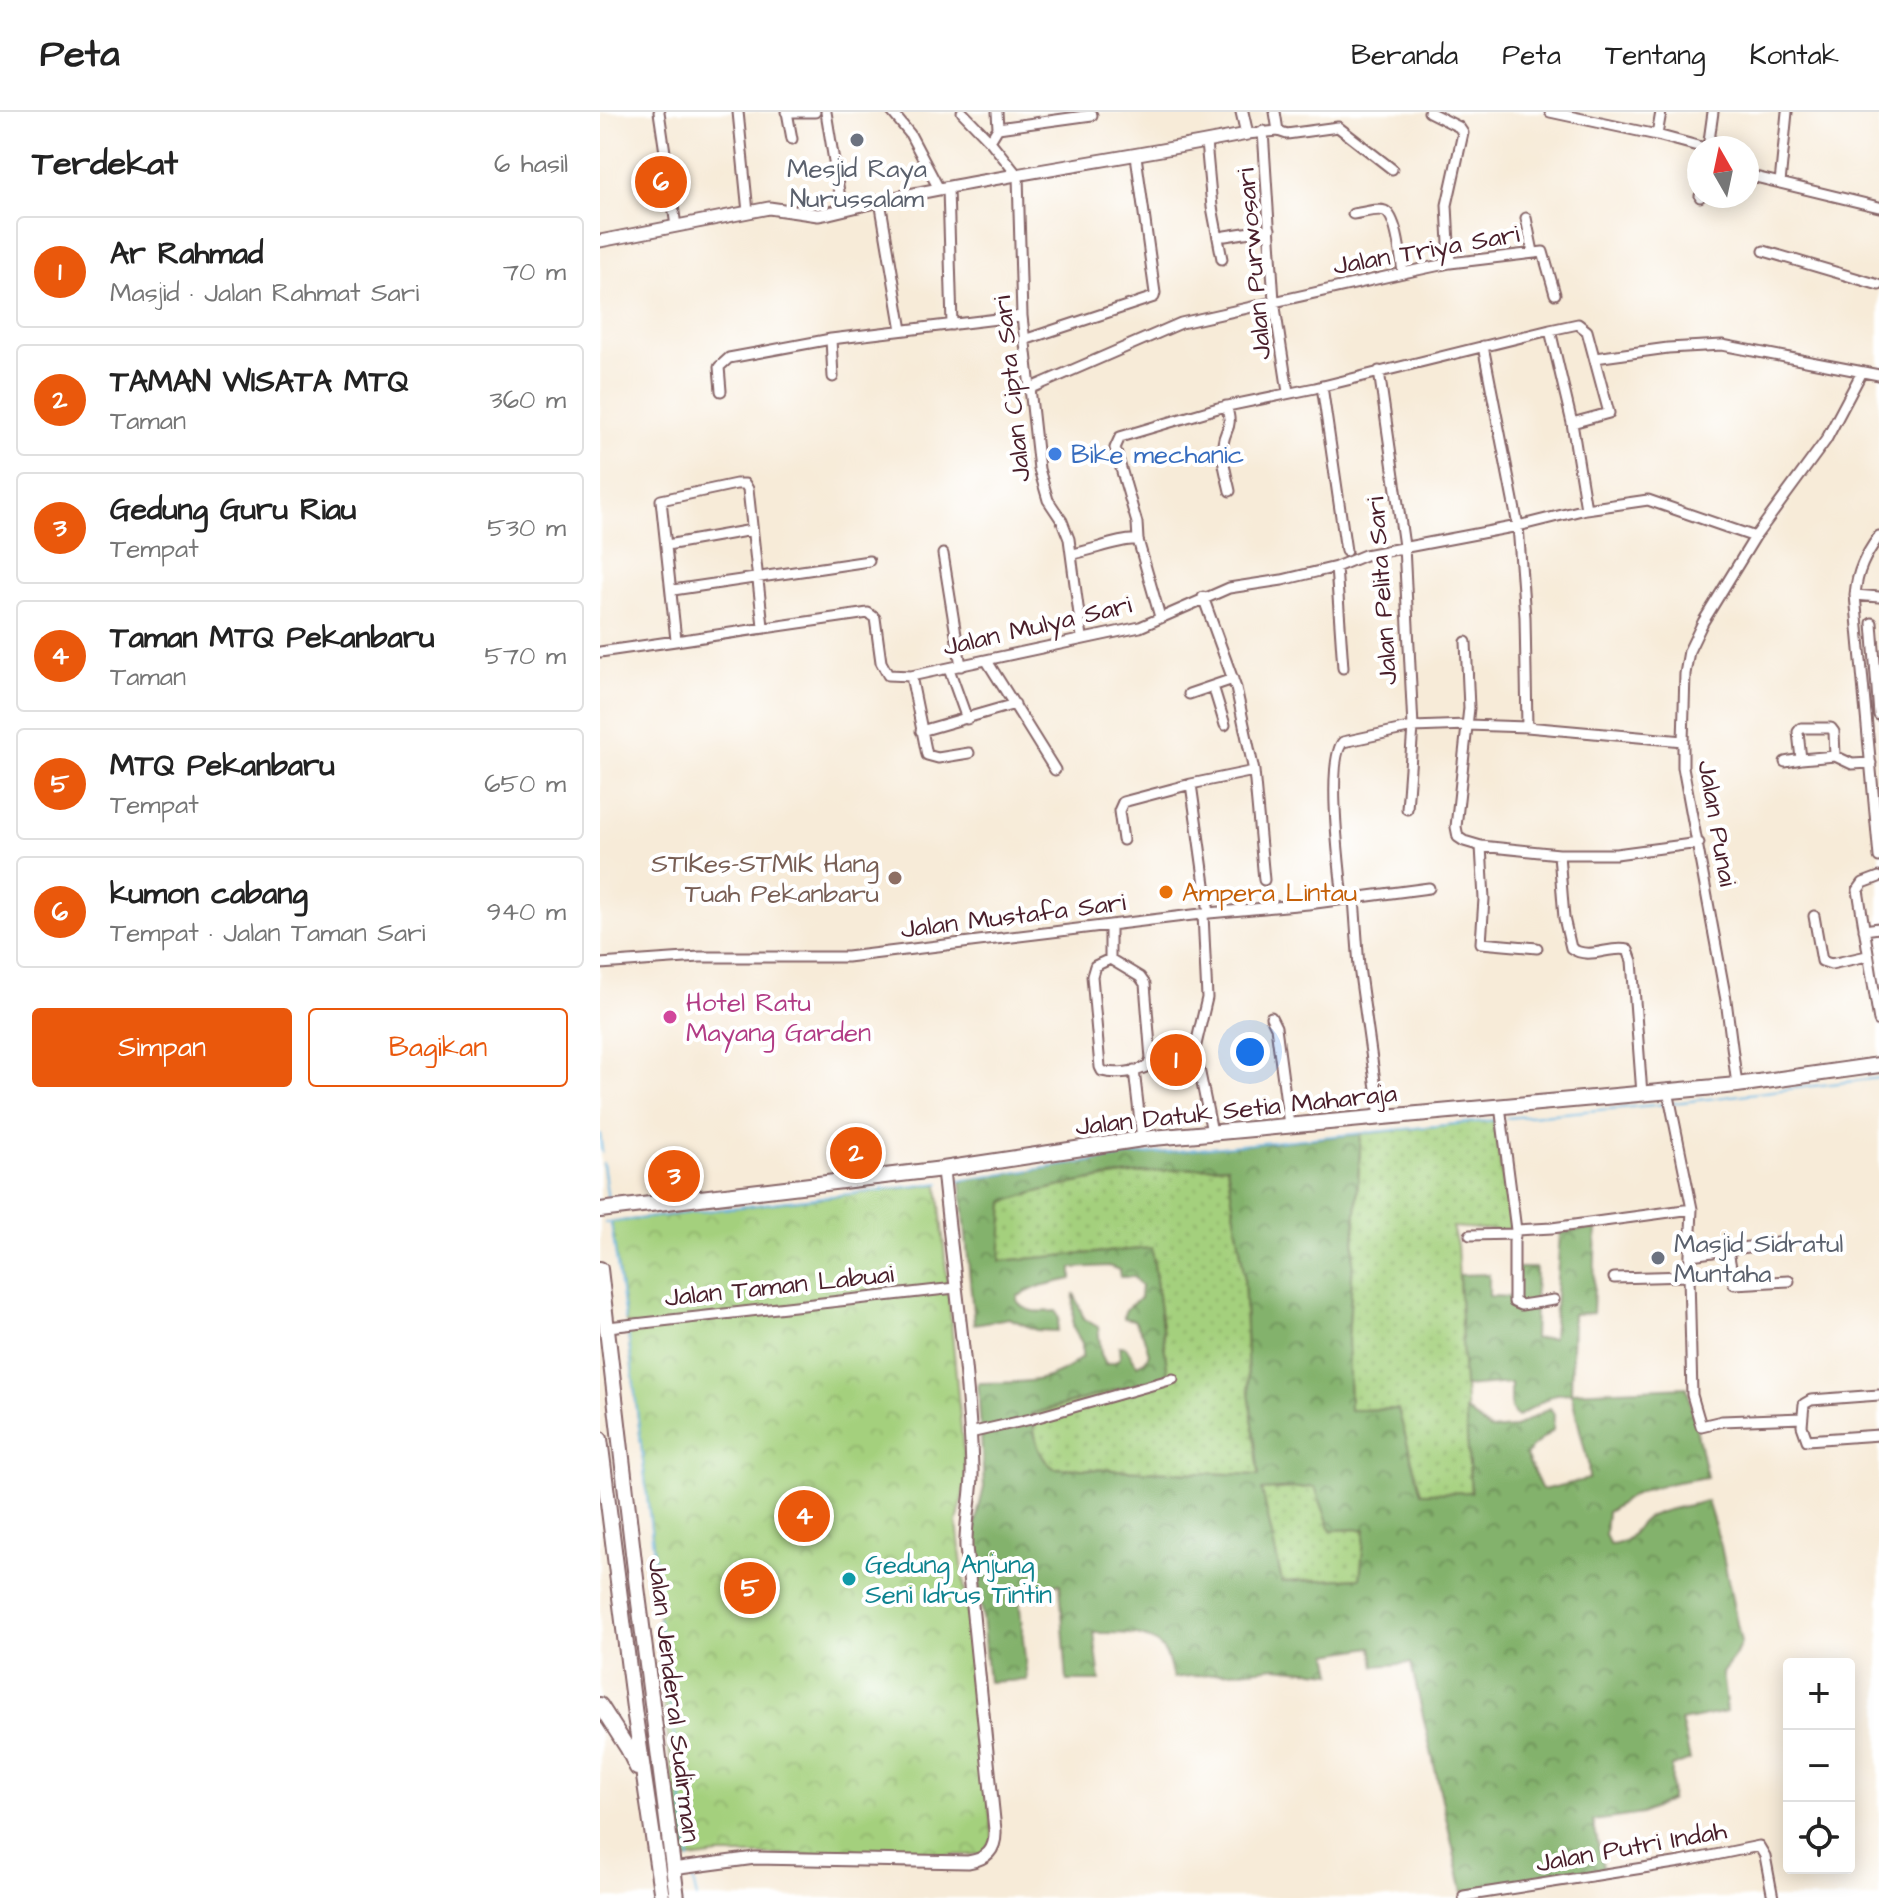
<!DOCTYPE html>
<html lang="id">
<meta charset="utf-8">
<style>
body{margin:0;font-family:"Architects Daughter",sans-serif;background:#f2f2f2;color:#222}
.controls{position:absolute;right:24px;bottom:24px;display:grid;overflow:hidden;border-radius:8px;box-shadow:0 4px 20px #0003}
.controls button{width:72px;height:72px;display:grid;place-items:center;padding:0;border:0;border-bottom:2px solid #e0e0e0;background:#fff;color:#222;font:40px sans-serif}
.compass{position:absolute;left:1087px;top:24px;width:72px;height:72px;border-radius:50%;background:#fff;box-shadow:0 4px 20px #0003;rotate:351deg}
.you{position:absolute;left:650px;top:940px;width:28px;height:28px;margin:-20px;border:6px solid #fff;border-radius:50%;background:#1a73e8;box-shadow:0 0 0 12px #1a73e833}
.badge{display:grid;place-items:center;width:52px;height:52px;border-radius:50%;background:#ea580c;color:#fff;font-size:26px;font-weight:700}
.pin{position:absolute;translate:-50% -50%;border:4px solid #fff;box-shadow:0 2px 8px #0006}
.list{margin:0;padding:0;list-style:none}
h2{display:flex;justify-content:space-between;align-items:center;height:104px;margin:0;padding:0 32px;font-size:34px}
h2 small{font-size:26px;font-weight:400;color:#767676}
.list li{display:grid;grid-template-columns:52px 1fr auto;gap:24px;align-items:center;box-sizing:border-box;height:112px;margin:0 16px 16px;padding:0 16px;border:2px solid #e0e0e0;border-radius:8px}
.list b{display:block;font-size:30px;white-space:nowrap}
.list p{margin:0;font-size:26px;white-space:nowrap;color:#767676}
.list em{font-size:26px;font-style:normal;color:#767676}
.actions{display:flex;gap:16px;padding:24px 32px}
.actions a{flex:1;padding:18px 0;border:2px solid #ea580c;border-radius:8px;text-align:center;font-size:28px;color:#ea580c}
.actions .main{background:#ea580c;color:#fff}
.icon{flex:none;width:44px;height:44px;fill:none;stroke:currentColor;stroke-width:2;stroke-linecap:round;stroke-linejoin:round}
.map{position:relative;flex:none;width:1279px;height:1786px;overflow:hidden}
header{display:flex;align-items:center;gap:48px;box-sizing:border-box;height:112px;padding:0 40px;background:#fff;border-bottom:2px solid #e0e0e0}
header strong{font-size:38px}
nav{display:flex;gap:44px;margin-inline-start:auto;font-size:28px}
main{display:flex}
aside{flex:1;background:#fff}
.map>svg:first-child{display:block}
</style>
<header>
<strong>Peta</strong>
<nav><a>Beranda</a><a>Peta</a><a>Tentang</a><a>Kontak</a></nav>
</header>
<main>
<aside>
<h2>Terdekat<small>6 hasil</small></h2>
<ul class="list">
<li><span class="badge">1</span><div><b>Ar Rahmad</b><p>Masjid · Jalan Rahmat Sari</p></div><em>70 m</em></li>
<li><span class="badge">2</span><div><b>TAMAN WISATA MTQ</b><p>Taman</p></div><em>360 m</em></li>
<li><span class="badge">3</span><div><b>Gedung Guru Riau</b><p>Tempat</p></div><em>530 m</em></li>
<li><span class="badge">4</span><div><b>Taman MTQ Pekanbaru</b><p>Taman</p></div><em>570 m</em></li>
<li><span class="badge">5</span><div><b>MTQ Pekanbaru</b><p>Tempat</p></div><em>650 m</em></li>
<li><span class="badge">6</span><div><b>kumon cabang</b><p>Tempat · Jalan Taman Sari</p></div><em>940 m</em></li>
</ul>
<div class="actions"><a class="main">Simpan</a><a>Bagikan</a></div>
</aside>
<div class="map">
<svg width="1279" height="1786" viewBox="0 0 1279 1786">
<defs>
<pattern id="grass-dots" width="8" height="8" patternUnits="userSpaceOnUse" patternTransform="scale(2)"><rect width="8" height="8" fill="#a4d07d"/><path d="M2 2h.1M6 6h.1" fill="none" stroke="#8fb26c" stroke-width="1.8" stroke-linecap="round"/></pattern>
<pattern id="forest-crowns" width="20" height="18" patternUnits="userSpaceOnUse" patternTransform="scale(2)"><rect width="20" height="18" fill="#83b26c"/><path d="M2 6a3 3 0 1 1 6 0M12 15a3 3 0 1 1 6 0" fill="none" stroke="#6d9059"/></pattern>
<pattern id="park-crowns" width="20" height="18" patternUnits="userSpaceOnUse" patternTransform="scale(2)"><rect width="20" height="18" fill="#a4d07d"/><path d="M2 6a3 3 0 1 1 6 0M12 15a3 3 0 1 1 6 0" fill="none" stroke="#8fb26c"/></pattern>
</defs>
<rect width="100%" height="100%" fill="#fff"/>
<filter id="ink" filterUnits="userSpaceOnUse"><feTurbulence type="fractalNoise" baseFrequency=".0125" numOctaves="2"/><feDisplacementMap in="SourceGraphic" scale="16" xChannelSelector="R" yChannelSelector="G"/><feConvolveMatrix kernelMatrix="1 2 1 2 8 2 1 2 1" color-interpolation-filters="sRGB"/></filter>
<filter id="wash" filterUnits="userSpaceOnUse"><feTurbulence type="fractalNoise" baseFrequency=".006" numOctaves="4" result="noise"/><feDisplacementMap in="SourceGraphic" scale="32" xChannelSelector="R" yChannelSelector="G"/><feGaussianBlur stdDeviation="1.8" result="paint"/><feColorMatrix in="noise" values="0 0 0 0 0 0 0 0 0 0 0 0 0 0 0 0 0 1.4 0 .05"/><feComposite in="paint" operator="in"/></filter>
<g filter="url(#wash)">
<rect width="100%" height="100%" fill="#f7ebd8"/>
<path fill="url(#grass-dots)" stroke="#777854" stroke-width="2" d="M893 1008 911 1119 852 1115 857 1133 871 1381H820L798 1297 750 1298 748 1228 761 1022Z
M627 1054 644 1161 648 1271 660 1363 454 1356C436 1345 435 1322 431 1303L568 1262 552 1136 399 1149 404 1090C475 1066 552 1058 627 1054Z
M716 1375 731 1418 765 1417 761 1466 682 1470 661 1377Z"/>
<path fill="url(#forest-crowns)" stroke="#66684c" stroke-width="2" fill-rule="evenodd" d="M761 1022 748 1228 750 1298 798 1297 821 1381 871 1380 865 1298 890 1318 913 1316 950 1296 954 1302 953 1318 931 1336 926 1344 942 1378 989 1367 988 1351 971 1281 955 1282 917 1305 911 1297V1271L864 1275 859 1163 889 1162V1184L912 1185V1156H936L934 1227 953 1226 960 1121 996 1116 993 1201 973 1202 971 1280 1087 1275 1107 1365C1082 1369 1056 1372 1033 1383 1024 1387 1017 1395 1007 1400L1005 1423 1010 1433C1037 1430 1031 1413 1050 1404 1067 1396 1089 1394 1107 1389L1121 1434 1141 1531 1135 1544 1122 1561 1127 1600 1081 1609 1090 1648 1072 1655 1071 1688 1042 1702 993 1709 1004 1759 863 1780 811 1551 775 1554 772 1535 729 1542 733 1561 677 1555 573 1566C571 1559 569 1548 565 1541 551 1518 517 1521 494 1521L500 1569H467L460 1472 418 1475 427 1568 388 1570 374 1417 384 1375 378 1271C417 1270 451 1274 482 1245V1231L473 1216 474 1181 484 1207 498 1215 501 1242 506 1252 515 1250 520 1246 519 1234 526 1235 537 1253 545 1249 549 1242 543 1222 534 1208 524 1206C523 1195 533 1193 540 1186L541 1174 534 1165H520L519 1158 509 1154 472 1156V1167L440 1174 418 1184 417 1188C425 1202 441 1200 456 1199L459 1206 457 1219 436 1218 409 1206 374 1212 361 1069 527 1044ZM627 1054 644 1161 648 1271 659 1363 454 1356C436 1345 435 1322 431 1302L568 1263 552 1136 400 1149 404 1090C475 1066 552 1058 627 1054ZM715 1375 731 1418 765 1417 760 1466 682 1470 662 1378Z"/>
<path fill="url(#park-crowns)" stroke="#777854" stroke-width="2" d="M338 1072 366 1369 357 1411 393 1728 382 1742 367 1743H118L83 1748 59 1555V1506L53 1432 28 1224 11 1110Z"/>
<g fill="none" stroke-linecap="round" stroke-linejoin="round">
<path stroke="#6bb9e5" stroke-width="2" d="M1074 991 1279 966
M906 1006 1067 992
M0 1022 2 1040
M3 1051 8 1089
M350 1070 527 1044 896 1008
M5 1111 340 1071
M11 1111 25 1208
M28 1221 56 1461
M59 1506 90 1748
M91 1760 97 1786"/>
</g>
</g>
<g filter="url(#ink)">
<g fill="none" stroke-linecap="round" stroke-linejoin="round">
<defs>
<path id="minor" d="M59 0 76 114
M138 0 148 100
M186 0H215
M187 0 192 27
M226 0 242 98
M292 0 310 22 339 77
M362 0 390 29 418 64 422 204 439 357 448 388 462 409 469 427 482 525
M829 0 859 15 863 21 847 93 850 151
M950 0 1057 23 1061 0
M398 16 492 3
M663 19 674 189 688 280
M678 19 687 22 738 15 792 57
M647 22 678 19 675 0
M1057 23 1105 36
M390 29 398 16 397 0
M606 30 612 95 622 147
M1108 36 1113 0
M1147 63 1279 95
M1180 71 1187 0
M348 76 352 213
M1100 85V84
M280 89 302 218
M753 102C762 101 777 96 785 99 797 105 801 147 803 161
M926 106 933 140
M625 124 670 117
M1164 139 1279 173
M950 218 972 311
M231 227 233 265
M424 228 554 185 555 181 536 44
M883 234 918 414 925 505 927 615
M995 246 1068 236 1122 233 1279 263
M779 259 804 434 813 615 807 697
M722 274 746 439
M429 277 581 211 803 161 850 151 943 140 955 182
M121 279 119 255 129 246 231 227 422 204
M626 294C634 317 625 315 623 332 621 347 627 365 630 379
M986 397 1048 388 1155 425
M1279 424C1265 444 1257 459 1255 483L1279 745
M67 433 152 418
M343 442 361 554
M472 442C491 439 522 426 538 428L560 505
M736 455 743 556
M73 478 269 449
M1255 483 1279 485
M603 485 636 576 654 659 591 672 609 801
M1272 511 1279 603
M76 528 61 388 136 372H145L148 377 163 514
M866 530 869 596 856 715 858 725 864 729 881 734 959 742H1016L1099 731
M0 540 268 501 275 506 281 550 288 563 311 564 540 515 629 476 682 468 736 455 765 443 918 414 986 397 972 311 1009 301 987 219 978 212 950 218 715 276 618 296 520 325 515 336 537 411 538 428
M387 549 455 658
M349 557 367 607
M311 564 327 643 338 646 369 641
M613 574 625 613
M589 582 633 567
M321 619 415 592
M1083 629 1085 562 1089 539 1103 510 1155 425 1226 328 1262 260
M1235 644 1234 620 1231 616H1201L1198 620 1201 647 1235 644 1252 652 1271 651
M1185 650 1201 647
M654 659 664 768
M523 728 519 699 523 690 591 672
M881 734 884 787 881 831 937 836
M959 742 964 806 971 836C990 849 1009 833 1028 838L1032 849 1042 982
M1279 765 1263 771 1258 778 1279 909
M754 786 759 855 780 1005
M743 787C740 760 726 647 743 630L813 615 867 613 927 615 1083 629V655L1126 888 1137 973
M603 802 607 886 595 937 612 1020
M1214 804 1222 849 1231 852 1267 844
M1264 818 1279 816
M510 847 540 865 545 872 551 947 548 954C537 960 515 963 502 959L500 955 492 864 495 854Z
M510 847V814
M0 852 100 845H247L609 801 708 792 829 776
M671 905 676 915 689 1013
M534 958 542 1027
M1068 979 1092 1097 1089 1164 1092 1283 1101 1314 1122 1309 1202 1306
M900 994 916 1118 914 1129V1190L921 1193 954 1188
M916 1118 952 1116 1092 1097
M870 1123 915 1122
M1128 1139 1134 1172 1189 1169
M1091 1143 1184 1130
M1014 1166 1089 1164
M8 1215 355 1176
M1279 1283 1211 1288 1204 1292 1202 1314 1207 1328 1279 1323
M370 1321 431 1307 573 1267
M864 1786V1784L1081 1750 1159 1734 1165 1744 1173 1786"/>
<path id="tertiary" d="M0 129 169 96 218 103 229 101C366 67 508 50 647 22L642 0
M72 1757 155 1746 368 1750C387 1747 396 1738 395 1718L366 1435C365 1408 373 1382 372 1356 369 1256 352 1156 343 1057"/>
<path id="primary" d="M0 1098 343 1057 542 1027 1137 973 1279 953
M0 1157 37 1475 77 1786
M0 1327 35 1604 62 1786
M0 1593 28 1637 37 1656"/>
</defs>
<use href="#minor" stroke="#876668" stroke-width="13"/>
<use href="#tertiary" stroke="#876668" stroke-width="15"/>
<use href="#primary" stroke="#876668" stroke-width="18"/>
<use href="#minor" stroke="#fff" stroke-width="9"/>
<use href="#tertiary" stroke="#fff" stroke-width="11"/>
<use href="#primary" stroke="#fff" stroke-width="14"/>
</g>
</g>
<g fill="#6b7280" stroke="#fff" stroke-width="3">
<circle cx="257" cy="28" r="8"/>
<circle cx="1058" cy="1146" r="8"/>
</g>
<circle fill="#3f7fe0" stroke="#fff" stroke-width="3" cx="455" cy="342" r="8"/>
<circle fill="#8d6e63" stroke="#fff" stroke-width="3" cx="295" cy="766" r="8"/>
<circle fill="#e8710a" stroke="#fff" stroke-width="3" cx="566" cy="780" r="8"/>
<circle fill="#d1479c" stroke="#fff" stroke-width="3" cx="70" cy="905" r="8"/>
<circle fill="#0f9aa8" stroke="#fff" stroke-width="3" cx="249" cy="1467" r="8"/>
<g text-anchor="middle" stroke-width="8" stroke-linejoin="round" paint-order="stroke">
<g font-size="26" fill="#5b616d" stroke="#fff">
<text x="257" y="65">Mesjid Raya<tspan x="257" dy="30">Nurussalam</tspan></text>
<text x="1074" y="1140" text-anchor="start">Masjid Sidratul<tspan x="1074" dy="30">Muntaha</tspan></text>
</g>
<g font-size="26" fill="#4a1f2b" stroke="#fff">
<text transform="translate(826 137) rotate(-10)" y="9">Jalan Triya Sari</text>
<text transform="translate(653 152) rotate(-95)" y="9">Jalan Purwosari</text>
<text transform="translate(411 277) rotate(-96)" y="9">Jalan Cipta Sari</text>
<text transform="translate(781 479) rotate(-94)" y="9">Jalan Pelita Sari</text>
<text transform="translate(437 513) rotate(-13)" y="9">Jalan Mulya Sari</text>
<text transform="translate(1118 711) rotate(80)" y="9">Jalan Punai</text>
<text transform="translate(413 803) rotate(-7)" y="9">Jalan Mustafa Sari</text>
<text transform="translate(636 997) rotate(-6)" y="9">Jalan Datuk Setia Maharaja</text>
<text transform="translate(179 1173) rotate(-6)" y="9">Jalan Taman Labuai</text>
<text transform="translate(75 1588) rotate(83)" y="9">Jalan Jenderal Sudirman</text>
<text transform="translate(1031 1734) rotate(-10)" y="9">Jalan Putri Indah</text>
</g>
<g font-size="26" fill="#366cbe" stroke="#fff" text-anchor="start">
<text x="471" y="351">Bike mechanic</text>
</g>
<g font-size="26" fill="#785e54" stroke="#fff" text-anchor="end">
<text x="279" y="760">STIKes-STMIK Hang<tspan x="279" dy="30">Tuah Pekanbaru</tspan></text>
</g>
<g font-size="26" fill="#c56008" stroke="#fff" text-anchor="start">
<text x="582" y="789">Ampera Lintau</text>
</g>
<g font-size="26" fill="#b23c85" stroke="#fff" text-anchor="start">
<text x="86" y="899">Hotel Ratu<tspan x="86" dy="30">Mayang Garden</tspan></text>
</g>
<g font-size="26" fill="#0d838f" stroke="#fff" text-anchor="start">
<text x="265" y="1461">Gedung Anjung<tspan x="265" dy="30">Seni Idrus Tintin</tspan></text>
</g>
</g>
</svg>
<div class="controls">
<button>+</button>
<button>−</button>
<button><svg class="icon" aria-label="locate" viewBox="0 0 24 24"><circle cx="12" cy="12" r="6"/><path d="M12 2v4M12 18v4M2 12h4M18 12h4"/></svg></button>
</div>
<svg class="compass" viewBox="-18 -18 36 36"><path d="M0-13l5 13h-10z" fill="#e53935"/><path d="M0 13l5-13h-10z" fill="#767676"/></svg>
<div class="you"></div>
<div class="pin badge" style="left:576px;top:948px">1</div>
<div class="pin badge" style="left:256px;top:1041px">2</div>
<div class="pin badge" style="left:74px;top:1064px">3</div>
<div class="pin badge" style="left:204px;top:1404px">4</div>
<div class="pin badge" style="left:150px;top:1476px">5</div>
<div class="pin badge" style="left:61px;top:70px">6</div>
</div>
</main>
